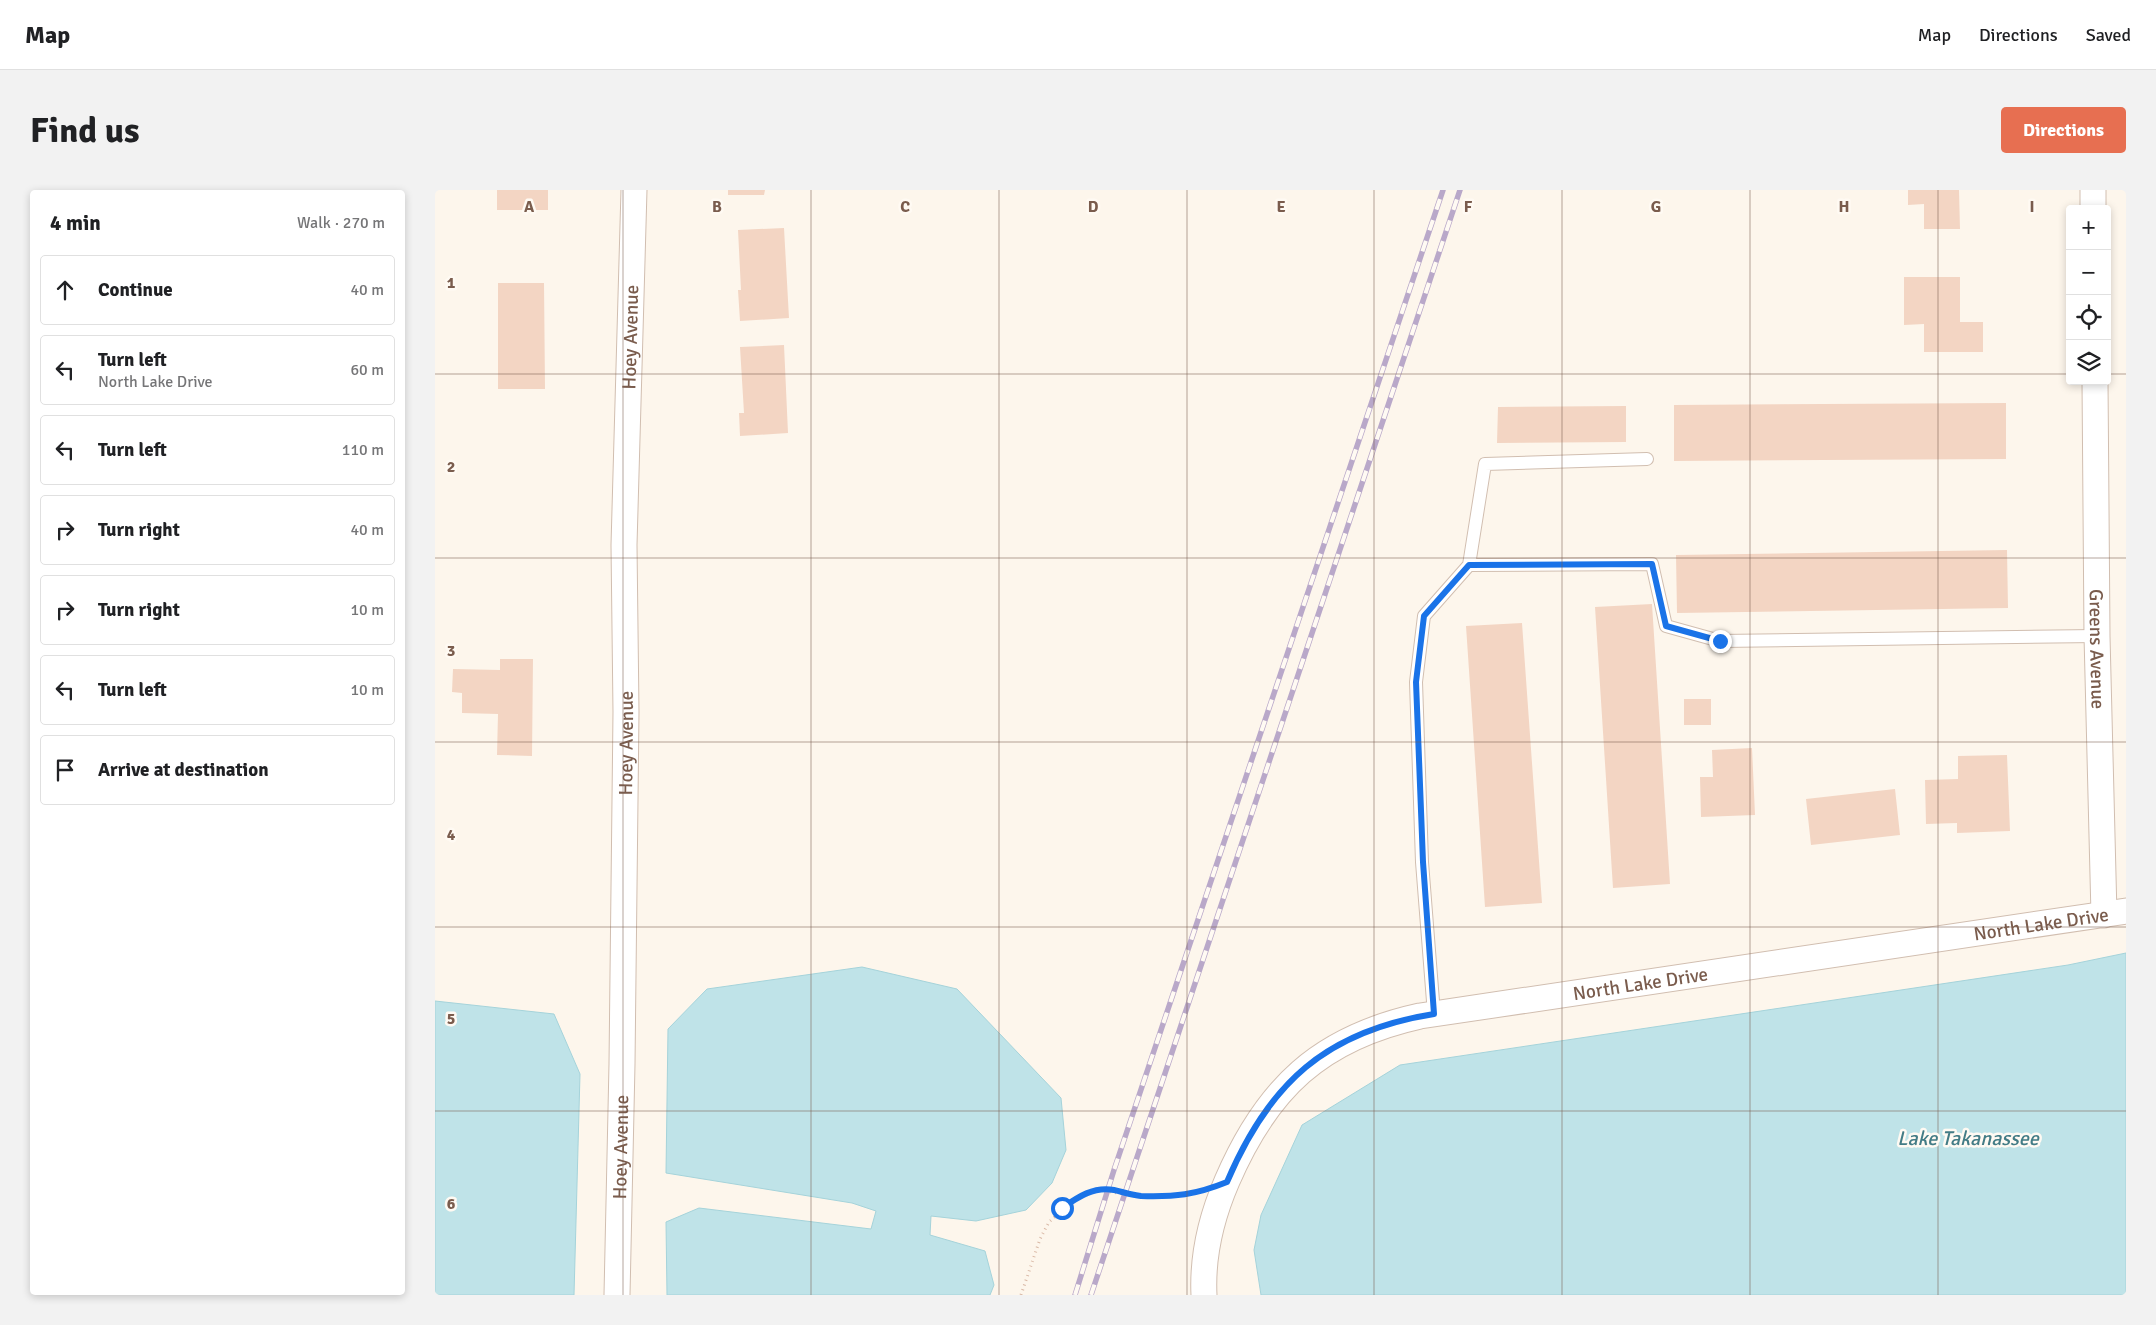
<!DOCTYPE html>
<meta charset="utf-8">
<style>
body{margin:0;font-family:Signika,sans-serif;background:#f2f2f2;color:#202124}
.controls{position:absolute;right:15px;top:15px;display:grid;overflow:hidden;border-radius:5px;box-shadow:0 2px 8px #0003}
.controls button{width:45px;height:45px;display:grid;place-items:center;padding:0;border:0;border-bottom:1px solid #e0e0e0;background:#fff;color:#202124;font:25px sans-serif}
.stop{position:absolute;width:15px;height:15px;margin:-11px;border:4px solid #1a73e8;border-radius:50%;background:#fff}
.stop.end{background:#1a73e8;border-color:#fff;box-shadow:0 1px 5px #0008}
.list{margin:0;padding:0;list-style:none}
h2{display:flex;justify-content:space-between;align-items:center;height:65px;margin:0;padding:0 20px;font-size:21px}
h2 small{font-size:16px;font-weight:400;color:#757577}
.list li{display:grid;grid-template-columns:32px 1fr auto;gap:15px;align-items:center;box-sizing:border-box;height:70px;margin:0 10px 10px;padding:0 10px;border:1px solid #e0e0e0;border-radius:5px}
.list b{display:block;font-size:19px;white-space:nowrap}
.list p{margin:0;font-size:16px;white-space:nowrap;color:#757577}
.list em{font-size:16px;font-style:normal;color:#757577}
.icon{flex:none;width:28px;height:28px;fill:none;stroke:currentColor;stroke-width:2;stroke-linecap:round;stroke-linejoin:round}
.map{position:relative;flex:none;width:1691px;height:1105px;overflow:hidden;border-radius:5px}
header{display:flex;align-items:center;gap:30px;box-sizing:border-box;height:70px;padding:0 25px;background:#fff;border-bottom:1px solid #e0e0e0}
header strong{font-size:24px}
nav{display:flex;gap:28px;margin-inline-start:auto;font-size:18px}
.intro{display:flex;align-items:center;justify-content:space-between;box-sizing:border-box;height:120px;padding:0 30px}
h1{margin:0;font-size:35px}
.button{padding:12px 22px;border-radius:5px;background:#e76f51;color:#fff;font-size:18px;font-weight:700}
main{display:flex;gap:30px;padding:0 30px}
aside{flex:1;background:#fff;border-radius:5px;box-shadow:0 2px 8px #0003}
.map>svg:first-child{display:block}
</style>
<header>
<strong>Map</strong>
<nav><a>Map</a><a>Directions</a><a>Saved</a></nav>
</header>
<div class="intro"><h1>Find us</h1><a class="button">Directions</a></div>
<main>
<aside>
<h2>4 min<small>Walk · 270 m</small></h2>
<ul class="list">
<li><svg class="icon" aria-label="ahead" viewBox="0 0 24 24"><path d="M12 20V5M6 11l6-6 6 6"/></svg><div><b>Continue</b></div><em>40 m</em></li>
<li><svg class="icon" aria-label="left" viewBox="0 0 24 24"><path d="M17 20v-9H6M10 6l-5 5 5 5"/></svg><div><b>Turn left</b><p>North Lake Drive</p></div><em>60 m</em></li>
<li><svg class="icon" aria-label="left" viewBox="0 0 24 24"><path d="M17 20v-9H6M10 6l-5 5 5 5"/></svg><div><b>Turn left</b></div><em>110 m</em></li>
<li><svg class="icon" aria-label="right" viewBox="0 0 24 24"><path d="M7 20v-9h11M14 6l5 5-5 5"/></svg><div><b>Turn right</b></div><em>40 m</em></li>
<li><svg class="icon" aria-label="right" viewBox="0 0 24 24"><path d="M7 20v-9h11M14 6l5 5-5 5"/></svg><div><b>Turn right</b></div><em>10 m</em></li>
<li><svg class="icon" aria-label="left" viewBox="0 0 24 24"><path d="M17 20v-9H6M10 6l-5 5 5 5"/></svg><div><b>Turn left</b></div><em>10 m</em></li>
<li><svg class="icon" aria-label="arrive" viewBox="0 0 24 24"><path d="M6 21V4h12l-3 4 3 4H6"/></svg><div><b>Arrive at destination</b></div></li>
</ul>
</aside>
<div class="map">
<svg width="1691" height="1105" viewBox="0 0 1691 1105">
<rect width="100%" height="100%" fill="#fdf6ec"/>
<path fill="#bfe3e8" stroke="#a5d3da" d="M1691 763V1105H826L819 1060 826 1025 867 935 965 875 1633 775Z
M427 777 522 799 626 908 631 960 617 993 591 1020 541 1031 496 1026 495 1045 550 1061 559 1095 555 1105H232L231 1032 264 1018 436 1039 441 1021 417 1013 231 983 233 839 272 799Z
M0 811 119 824 145 884 139 1105H0Z"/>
<path fill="#f3d5c3" d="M62 0H113V20H62Z
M293 0H330L329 5H293Z
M1473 0H1524L1525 39H1489V14L1473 15Z
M349 38 354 128 305 131 303 100H306L303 40Z
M1469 87H1525V132H1548V162H1489V134L1469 135Z
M63 93H109L110 199H63Z
M349 155 353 243 305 246 304 223H309L305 157Z
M1571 213V269L1239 271V215Z
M1191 216V252L1062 253 1063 217Z
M1572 360 1573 418 1242 423 1241 365Z
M1217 414 1235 694 1178 698 1160 417Z
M1087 433 1107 713 1050 717 1031 436Z
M65 469H98L97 566 62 565 63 524 27 523V503L17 502 18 479 65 480Z
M1249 509H1276V535H1249Z
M1317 558 1320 625 1266 627 1265 587H1278L1277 560Z
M1572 565 1575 641 1522 643V633L1491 634 1490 590 1523 589V566Z
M1460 599 1465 645 1376 655 1371 609Z"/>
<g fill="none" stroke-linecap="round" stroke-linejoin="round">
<defs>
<path id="service" d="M1034 375 1050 274 1212 269
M999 824 987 672 981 492 989 426 1034 375 1217 374 1231 436 1285 451 1662 446"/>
<g id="minor">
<path d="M1658 0V19"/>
<path id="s1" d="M1660 191 1662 446 1669 725"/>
<path id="s2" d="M182 1105 187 874 191 522 189 355 199 0"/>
<path id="s3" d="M769 1105C767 1064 776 1028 792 991 832 898 885 848 985 826L1691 721"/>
</g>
</defs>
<use href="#service" stroke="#d1beb0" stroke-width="14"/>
<use href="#minor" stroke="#d1beb0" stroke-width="27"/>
<path stroke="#d9b8a5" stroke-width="3" stroke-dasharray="1 4" stroke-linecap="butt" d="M586 1105 605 1049 614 1032 639 1010 664 1000 703 1006H737L758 1003"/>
<use href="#service" stroke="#fff" stroke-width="12"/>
<use href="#minor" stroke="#fff" stroke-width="25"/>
<defs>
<path id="rail" d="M640 1105 679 980 1008 0
M656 1105 1025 0"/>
</defs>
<use href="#rail" stroke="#b9a8c9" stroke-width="5.5"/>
<use href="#rail" stroke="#fffaf3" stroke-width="4" stroke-dasharray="11" stroke-linecap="butt"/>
</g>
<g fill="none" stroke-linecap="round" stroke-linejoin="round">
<path stroke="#1a73e8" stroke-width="6" d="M627 1018C643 1007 659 996 679 1000 688 1002 697 1005 706 1006 740 1007 760 1005 792 992 834 893 891 841 999 824L988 672 981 492 989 426 1034 375 1217 374 1231 436 1285 451"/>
</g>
<path fill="none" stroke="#7a5c4d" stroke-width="1" stroke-opacity="0.55" d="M188 0V1105M376 0V1105M564 0V1105M752 0V1105M939 0V1105M1127 0V1105M1315 0V1105M1503 0V1105M0 184H1635M1672 184H1691M0 368H1691M0 552H1691M0 737H1691M0 921H1691"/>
<g text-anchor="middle" stroke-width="5" stroke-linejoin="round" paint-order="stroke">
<g font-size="19" fill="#7a5c4d" stroke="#fffaf3">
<text dy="7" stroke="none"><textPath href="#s2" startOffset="958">Hoey Avenue</textPath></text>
<text dy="7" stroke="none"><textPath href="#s1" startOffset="268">Greens Avenue</textPath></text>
<text dy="7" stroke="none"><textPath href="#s2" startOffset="552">Hoey Avenue</textPath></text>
<text dy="7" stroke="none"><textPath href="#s3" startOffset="1011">North Lake Drive</textPath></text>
<text dy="7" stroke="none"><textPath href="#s3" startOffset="606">North Lake Drive</textPath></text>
<text dy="7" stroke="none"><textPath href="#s2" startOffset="148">Hoey Avenue</textPath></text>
</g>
<g font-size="20" font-style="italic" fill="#437c86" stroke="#fffaf3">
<text x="1533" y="955">Lake Takanassee</text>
</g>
</g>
<g font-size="16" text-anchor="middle" font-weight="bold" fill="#7a5c4d" stroke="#fffaf3" stroke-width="5" stroke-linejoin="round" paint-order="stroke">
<text x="94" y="22">A</text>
<text x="282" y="22">B</text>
<text x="470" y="22">C</text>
<text x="658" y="22">D</text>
<text x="846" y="22">E</text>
<text x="1033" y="22">F</text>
<text x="1221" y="22">G</text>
<text x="1409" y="22">H</text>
<text x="1597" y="22">I</text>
<text x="16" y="98">1</text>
<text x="16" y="282">2</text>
<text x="16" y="466">3</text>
<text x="16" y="650">4</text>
<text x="16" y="834">5</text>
<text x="16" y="1019">6</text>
</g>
</svg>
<div class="controls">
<button>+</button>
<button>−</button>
<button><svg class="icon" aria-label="locate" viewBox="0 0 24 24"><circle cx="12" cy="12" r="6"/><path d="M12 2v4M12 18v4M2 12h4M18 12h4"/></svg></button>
<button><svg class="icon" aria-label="layers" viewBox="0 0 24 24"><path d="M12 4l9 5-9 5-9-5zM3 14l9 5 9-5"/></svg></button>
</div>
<div class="stop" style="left:627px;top:1018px"></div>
<div class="stop end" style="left:1285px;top:451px"></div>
</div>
</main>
